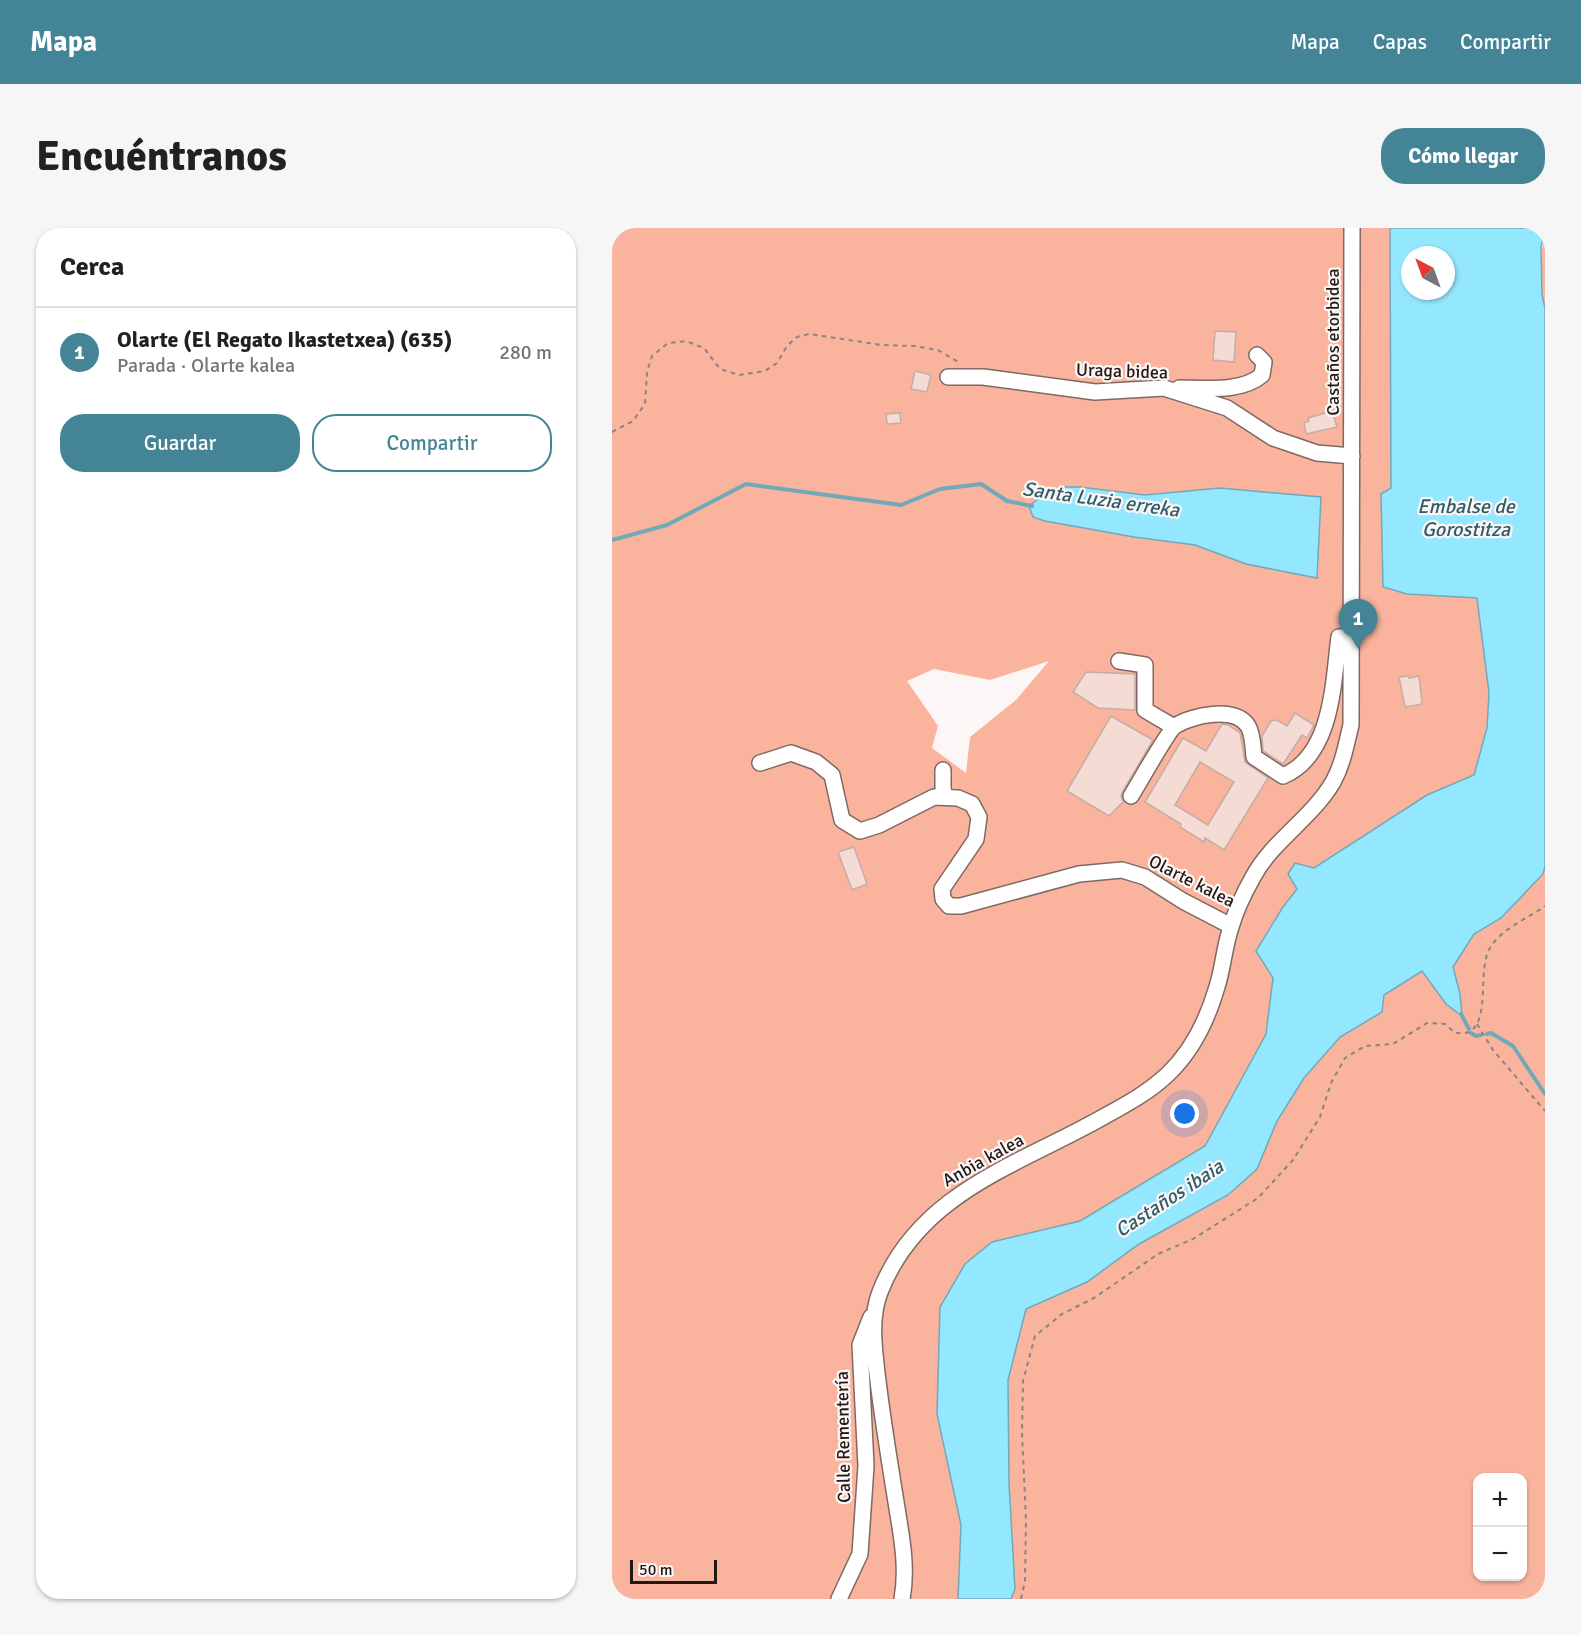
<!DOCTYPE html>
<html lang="es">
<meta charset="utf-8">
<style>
body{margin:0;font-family:Signika,sans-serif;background:#f6f6f6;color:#202124}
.controls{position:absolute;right:18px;bottom:18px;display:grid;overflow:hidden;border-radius:12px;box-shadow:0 2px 4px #0004}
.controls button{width:54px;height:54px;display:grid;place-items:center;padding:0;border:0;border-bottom:2px solid #e0e0e0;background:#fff;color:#202124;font:30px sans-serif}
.compass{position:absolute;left:789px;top:18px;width:54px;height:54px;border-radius:50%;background:#fff;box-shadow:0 2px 4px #0004;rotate:319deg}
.scale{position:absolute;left:18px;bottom:15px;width:87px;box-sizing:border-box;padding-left:6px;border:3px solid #211916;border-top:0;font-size:16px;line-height:21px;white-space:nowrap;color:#211916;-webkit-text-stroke:4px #fcf7f6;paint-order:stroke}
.you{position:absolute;left:573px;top:886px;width:21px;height:21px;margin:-15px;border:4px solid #fff;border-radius:50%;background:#1a73e8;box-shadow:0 0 0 9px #1a73e833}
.badge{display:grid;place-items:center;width:39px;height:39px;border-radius:50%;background:#438596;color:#fff;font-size:20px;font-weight:700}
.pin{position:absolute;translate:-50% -50px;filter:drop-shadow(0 2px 3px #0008)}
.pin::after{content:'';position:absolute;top:32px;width:21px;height:18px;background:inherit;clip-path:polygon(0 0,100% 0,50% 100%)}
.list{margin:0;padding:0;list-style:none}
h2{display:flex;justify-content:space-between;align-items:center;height:78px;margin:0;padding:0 24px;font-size:26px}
h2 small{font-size:20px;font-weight:400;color:#757577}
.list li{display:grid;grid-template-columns:39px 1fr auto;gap:18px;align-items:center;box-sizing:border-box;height:90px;padding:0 24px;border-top:2px solid #e0e0e0}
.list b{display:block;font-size:22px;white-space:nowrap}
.list p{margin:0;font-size:20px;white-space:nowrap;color:#757577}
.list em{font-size:20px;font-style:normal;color:#757577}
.actions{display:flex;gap:12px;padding:18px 24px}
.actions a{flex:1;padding:14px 0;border:2px solid #438596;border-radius:24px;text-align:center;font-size:21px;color:#438596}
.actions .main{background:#438596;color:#fff}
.map{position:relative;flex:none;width:933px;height:1371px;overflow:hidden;border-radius:24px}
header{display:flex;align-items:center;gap:36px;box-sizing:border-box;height:84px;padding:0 30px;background:#438596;color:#fff}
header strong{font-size:28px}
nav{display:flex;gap:33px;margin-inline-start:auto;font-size:21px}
.intro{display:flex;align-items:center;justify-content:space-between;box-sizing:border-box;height:144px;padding:0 36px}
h1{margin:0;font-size:42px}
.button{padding:15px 27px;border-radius:24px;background:#438596;color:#fff;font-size:21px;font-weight:700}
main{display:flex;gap:36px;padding:0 36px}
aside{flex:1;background:#fff;border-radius:24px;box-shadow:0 2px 4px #0004}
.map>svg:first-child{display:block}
</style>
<header>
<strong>Mapa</strong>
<nav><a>Mapa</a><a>Capas</a><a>Compartir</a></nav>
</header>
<div class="intro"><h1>Encuéntranos</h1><a class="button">Cómo llegar</a></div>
<main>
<aside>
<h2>Cerca<small></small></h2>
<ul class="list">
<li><span class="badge">1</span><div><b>Olarte (El Regato Ikastetxea) (635)</b><p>Parada · Olarte kalea</p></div><em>280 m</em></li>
</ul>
<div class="actions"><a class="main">Guardar</a><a>Compartir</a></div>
</aside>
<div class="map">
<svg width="933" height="1371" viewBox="0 0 933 1371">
<rect width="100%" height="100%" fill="#fcf7f6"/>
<path fill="#fab39d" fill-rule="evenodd" d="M0 0H778L779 260 769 266 771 359 795 366 865 370 877 465 875 500 862 548 815 567 701 640 671 679 644 723 661 750 654 806 593 918 468 993 380 1014 353 1036 328 1079 325 1186 349 1297 346 1371H0ZM437 433 404 472 358 509 354 545 320 520 326 498 295 453 322 441 378 452Z
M933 7V80C928 59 927 27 933 7Z
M933 638V1371H399L403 1361 397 1255 396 1152 414 1081 475 1054 527 1016 617 967 645 941 665 893 692 851 728 809 770 784 772 767 810 743 834 776 850 787 848 766 841 739 862 706 889 690 931 646ZM866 1250H910V1348H866Z"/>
<path fill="#93e7fe" stroke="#71a9b8" stroke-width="1.5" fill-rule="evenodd" d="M778 0H933L929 19 930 67 933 80V638L931 646 889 690 862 706 841 739 848 766 850 788 834 776 810 743 772 767 770 784 728 809 692 850 665 893 645 941 616 967 527 1016 475 1054 414 1081 396 1152 397 1255 403 1361 399 1371H346L349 1297 325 1186 328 1079 353 1036 380 1014 468 993 593 918 654 806 661 750 644 723 671 679 685 661 676 646 683 635 702 640 815 567 862 547 875 500 877 465 865 370 795 366 771 359 769 266 779 260ZM798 27H834V63H798Z
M449 259H468L533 267 608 260 709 269 705 350 634 336 583 317 522 309 433 293 421 289 417 278 430 268Z"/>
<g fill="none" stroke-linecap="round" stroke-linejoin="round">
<path stroke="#71a9b8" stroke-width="4" d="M0 312 55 297 134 256 289 277 328 261 369 256 395 273 420 278
M849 786 857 801
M859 805 864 808 869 807
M875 806 879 805 901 818 933 866"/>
</g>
<path fill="#f4dbd4" stroke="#c5ada6" stroke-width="1.5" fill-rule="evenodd" d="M603 103 624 104 622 134 601 132Z
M303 143 319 147 315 164 299 161Z
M720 183 725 199 694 206 692 195 697 193 696 190Z
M288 185 289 195 275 196 274 186Z
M474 444 523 446V482L486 480 461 464Z
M797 448V450L807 448 810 476 793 479 787 449Z
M683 485 702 497 695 510 690 507 671 536 651 523 650 508 659 493 665 492 675 498Z
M499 488 541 512 511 563 509 568 511 574 497 588 455 563Z
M610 496 616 497 628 505 633 534 656 550 612 622 593 610 592 614 568 599 569 596 533 574 571 510 594 523ZM588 534 622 554 596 597 563 577Z
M242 619 255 656 240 662 226 624Z"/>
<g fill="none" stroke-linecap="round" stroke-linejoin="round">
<defs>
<path id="minor" d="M336 149H371L483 164 552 160 615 180 661 210 705 225 740 228
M567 160C593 160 629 165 650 147L652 134 645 127
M507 433 533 437V482L562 499
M148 535 179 525 204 534 220 547 230 592 248 603 267 597 322 569 346 570 360 576 367 589 364 611 330 661 331 671 337 678H349L467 646 510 642 533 649 571 673 619 698
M331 542V560L333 569
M519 568C526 557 556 503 563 498 580 487 623 478 636 498 641 506 641 520 642 529L671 548C721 527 721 454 727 409L739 408
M227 1371 248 1326 254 1238 248 1117 259 1089
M290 1371C296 1338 289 1306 284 1274 277 1231 270 1188 265 1145 262 1118 258 1090 268 1064 307 964 407 937 493 888 515 876 537 864 556 846 579 824 595 792 604 762 611 742 612 719 619 699 624 681 632 665 641 649 661 612 700 590 721 554 731 536 734 517 739 497L740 0"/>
</defs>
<use href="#minor" stroke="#7f6963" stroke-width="18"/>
<path stroke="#8a8482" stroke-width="2" stroke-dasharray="4.5 4.5" stroke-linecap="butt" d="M0 204 21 193 33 176 35 144 40 128 56 115 74 113 92 120 108 141 127 147 153 143 165 135 175 118 185 109 197 106 270 117 302 118 326 122 348 135
M865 796 881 822 933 883
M409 1371 413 1353 414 1292 410 1205 411 1153 423 1108 450 1086 482 1070 546 1026 581 1011 646 970 681 932 708 889 719 855 733 830 753 818 781 816 815 795 833 796 843 805C847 805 853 806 857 804 879 792 865 741 878 720 888 702 916 690 933 678"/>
<use href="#minor" stroke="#fff" stroke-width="15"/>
</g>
<g text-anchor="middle" stroke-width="4.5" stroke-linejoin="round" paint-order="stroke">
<g font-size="18" fill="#211916" stroke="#fcf7f6">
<text transform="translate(721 114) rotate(-90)" y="6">Castaños etorbidea</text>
<text transform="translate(510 143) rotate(2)" y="6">Uraga bidea</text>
<text transform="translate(580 653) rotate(27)" y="6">Olarte kalea</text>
<text transform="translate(371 932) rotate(-29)" y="6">Anbia kalea</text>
<text transform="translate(231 1209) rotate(-91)" y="6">Calle Rementería</text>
</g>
<g font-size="20" font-style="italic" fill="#2d5d69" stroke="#fcf7f6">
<text transform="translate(489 271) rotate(8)" y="7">Santa Luzia erreka</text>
<text x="854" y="285">Embalse de<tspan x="854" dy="23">Gorostitza</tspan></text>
<text transform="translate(557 970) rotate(-33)" y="7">Castaños ibaia</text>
</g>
</g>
</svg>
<div class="controls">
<button>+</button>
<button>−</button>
</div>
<svg class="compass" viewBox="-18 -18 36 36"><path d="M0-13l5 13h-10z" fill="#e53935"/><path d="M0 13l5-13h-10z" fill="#757577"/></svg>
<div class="scale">50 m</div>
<div class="you"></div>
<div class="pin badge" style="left:746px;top:421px">1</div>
</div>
</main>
